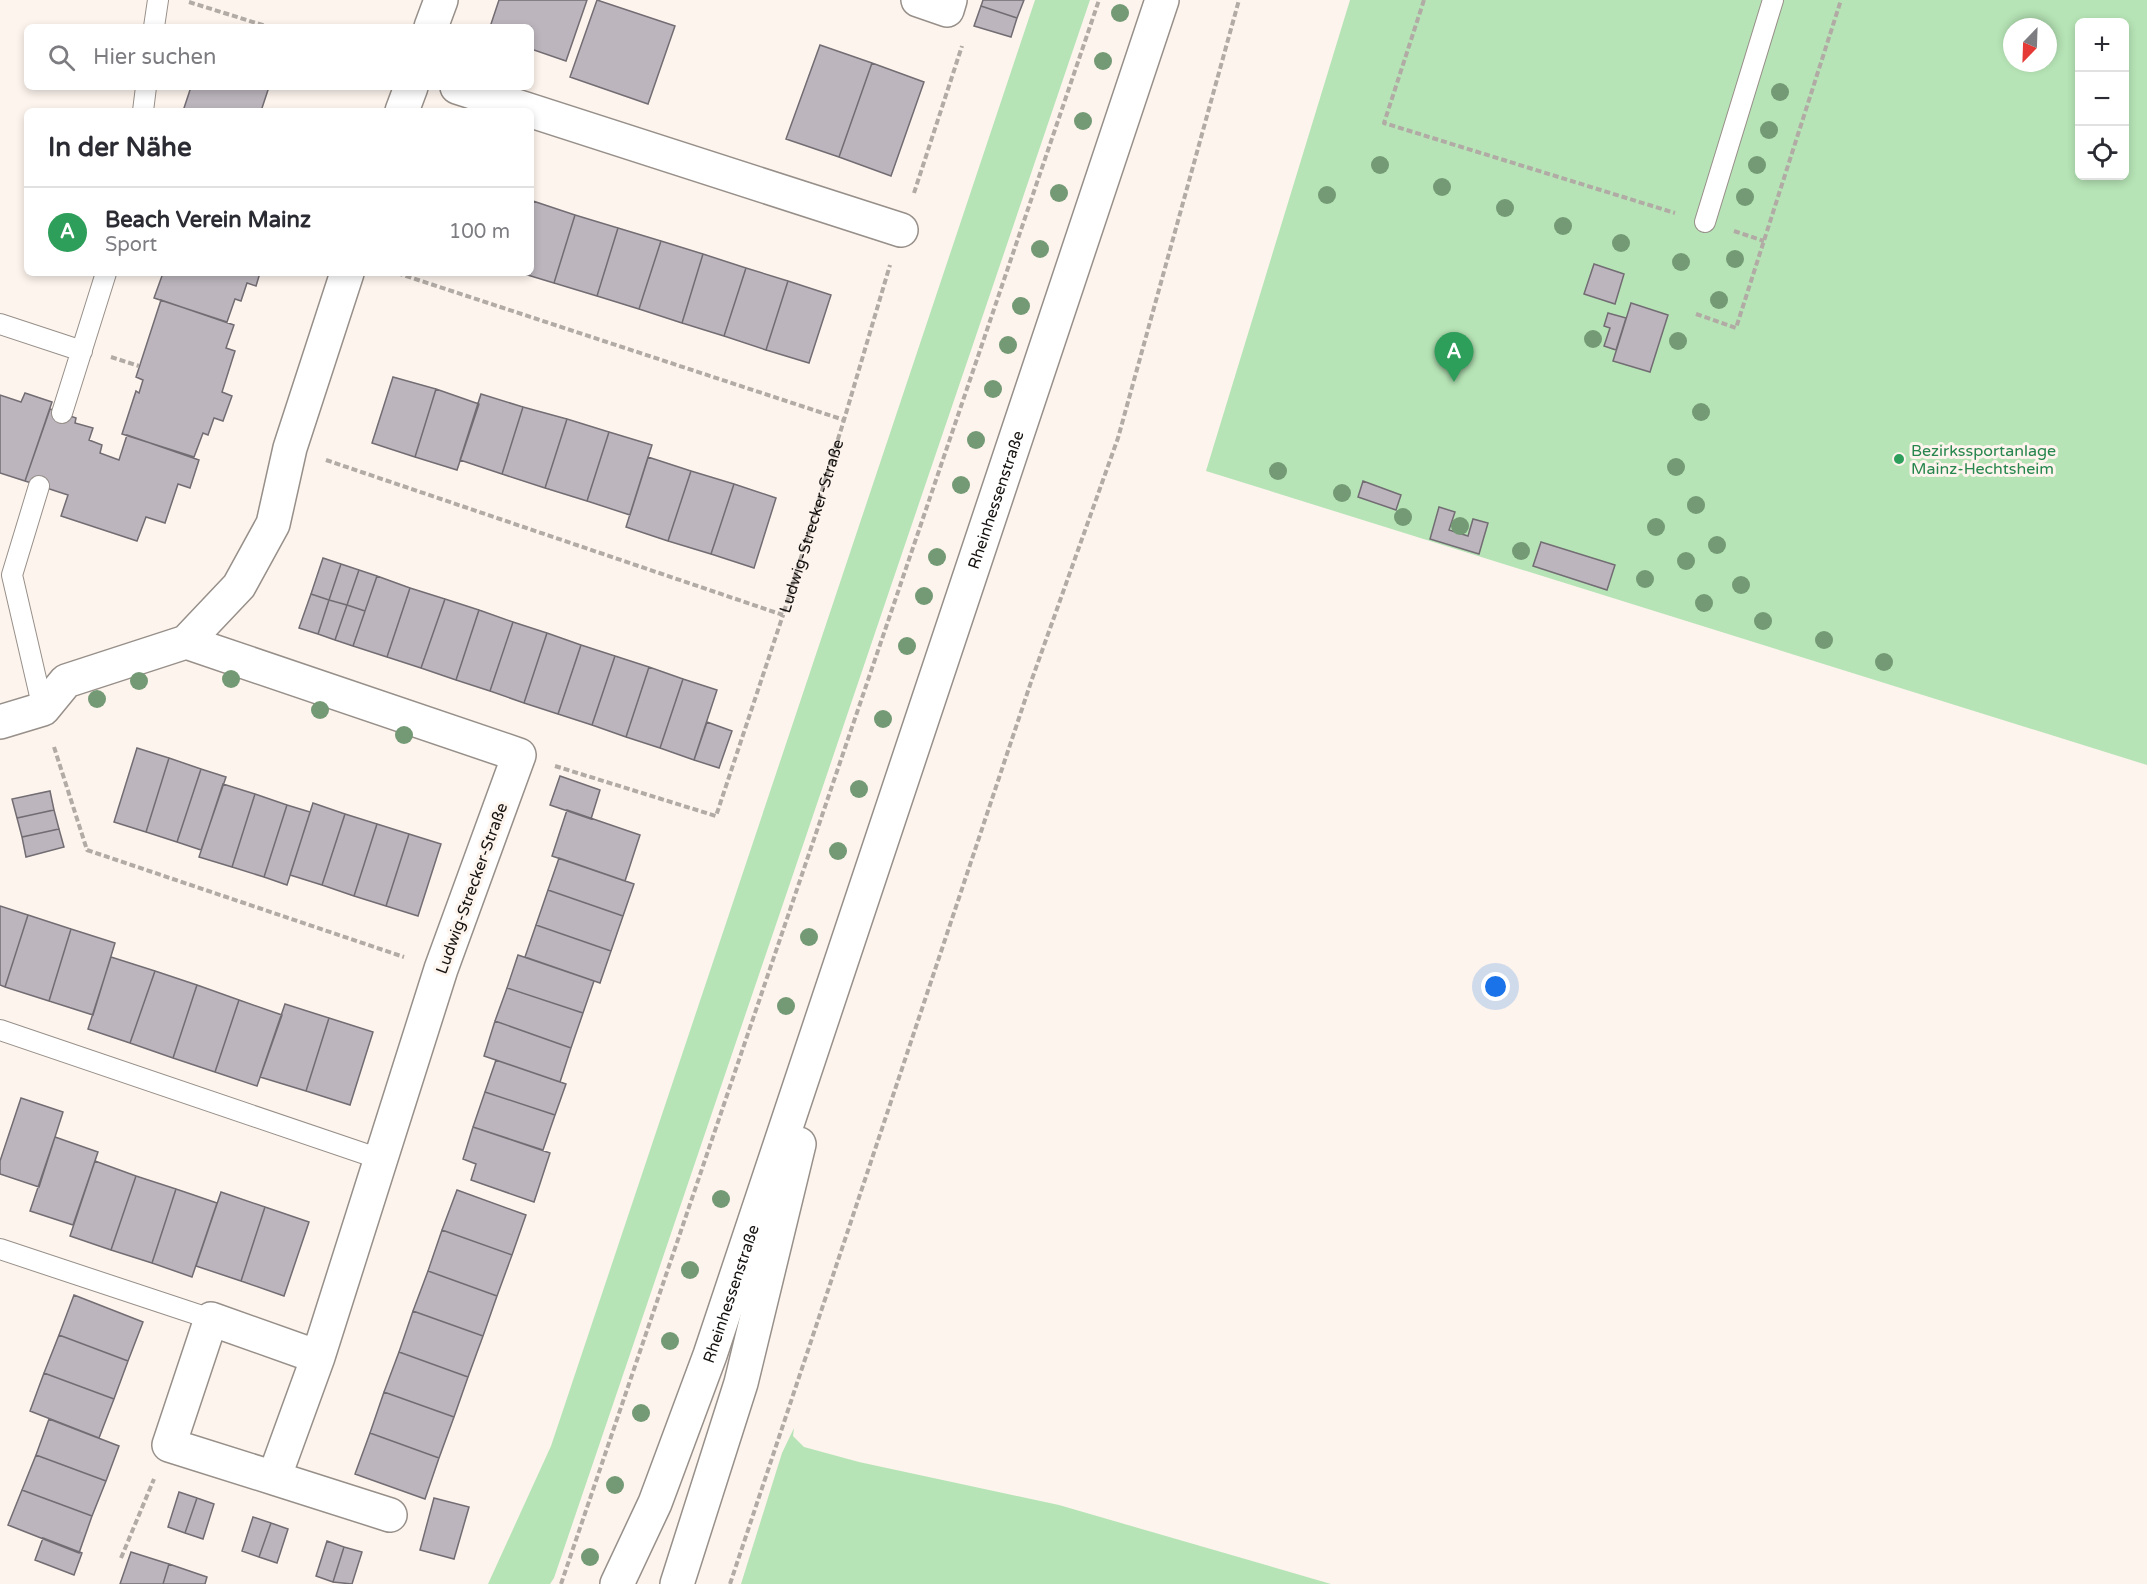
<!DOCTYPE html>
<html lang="de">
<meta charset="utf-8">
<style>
body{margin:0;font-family:"Varela Round",sans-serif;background:#f2f2f3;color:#2b2b33}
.controls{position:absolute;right:18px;top:18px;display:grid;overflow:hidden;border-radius:9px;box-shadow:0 3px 9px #0003}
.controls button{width:54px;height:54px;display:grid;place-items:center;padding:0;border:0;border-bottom:2px solid #e1e1e2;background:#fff;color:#2b2b33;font:30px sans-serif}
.compass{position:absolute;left:2003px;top:18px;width:54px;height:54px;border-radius:50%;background:#fff;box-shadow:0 3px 9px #0003;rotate:203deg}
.you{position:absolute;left:1496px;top:987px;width:21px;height:21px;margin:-15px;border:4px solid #fff;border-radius:50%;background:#1a73e8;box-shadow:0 0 0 9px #1a73e833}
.badge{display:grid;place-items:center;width:39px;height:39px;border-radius:50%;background:#b45309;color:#fff;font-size:20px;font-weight:700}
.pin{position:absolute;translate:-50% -50px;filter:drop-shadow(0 2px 3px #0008)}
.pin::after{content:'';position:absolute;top:32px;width:21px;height:18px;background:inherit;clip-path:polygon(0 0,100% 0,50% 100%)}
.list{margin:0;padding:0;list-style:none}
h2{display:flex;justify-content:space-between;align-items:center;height:78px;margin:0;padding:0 24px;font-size:26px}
h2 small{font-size:20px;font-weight:400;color:#7c7c81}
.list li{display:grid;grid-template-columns:39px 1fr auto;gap:18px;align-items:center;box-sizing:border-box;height:90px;padding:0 24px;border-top:2px solid #e1e1e2}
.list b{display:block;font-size:22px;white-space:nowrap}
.list p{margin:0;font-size:20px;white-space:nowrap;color:#7c7c81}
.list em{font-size:20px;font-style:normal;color:#7c7c81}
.icon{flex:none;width:33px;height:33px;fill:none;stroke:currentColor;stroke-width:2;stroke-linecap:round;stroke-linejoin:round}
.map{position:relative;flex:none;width:2147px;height:1584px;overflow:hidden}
.search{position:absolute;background:#fff;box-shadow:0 3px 9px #0003;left:24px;top:24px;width:510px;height:66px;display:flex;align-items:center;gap:15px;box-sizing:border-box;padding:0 21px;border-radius:9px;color:#7c7c81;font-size:22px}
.panel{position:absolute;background:#fff;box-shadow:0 3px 9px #0003;left:24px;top:108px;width:510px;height:168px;border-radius:9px}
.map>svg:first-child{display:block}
</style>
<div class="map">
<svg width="2147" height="1584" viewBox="0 0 2147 1584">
<rect width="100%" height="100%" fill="#fdf4ed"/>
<path fill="#b6e4b6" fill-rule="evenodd" d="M1035 0H1090L554 1578 550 1584H488L551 1446Z
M1350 0H2147V765L1206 471ZM2080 22H2124V176H2080ZM2012 27H2048V63H2012Z
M794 1428 793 1436 804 1447 859 1462 1059 1505 1331 1584H741L782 1453Z"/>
<path fill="#bcb5bd" stroke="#726c73" stroke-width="1.5" d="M499 0H587L566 61 531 49V27H490Z
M597 0 675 26 648 104 570 77Z
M983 0H1024L1017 18 981 6Z
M981 6 1017 18 1011 37 974 26Z
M820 45 872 63 839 157 786 139Z
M872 63 924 82 891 176 839 157Z
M191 87H269L261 111H183Z
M533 201 575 215 554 283 521 273H531Z
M575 215 618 228 597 296 554 283Z
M618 228 661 241 639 309 597 296Z
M661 241 703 254 682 323 639 309Z
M703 254 746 268 724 336 682 323Z
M1594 264 1624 274 1615 304 1584 294Z
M746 268 788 281 766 350 724 336Z
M163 273H260L256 286 247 283 241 301 235 299 227 322 154 298Z
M788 281 831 295 809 363 766 350Z
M161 300 234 325 226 348 235 351 222 392 232 396 223 421 214 418 208 435 203 433 194 457 122 434 136 391 139 393 143 380 136 377Z
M1631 303 1668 315 1650 372 1613 361Z
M1608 313 1626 318 1616 350 1604 346 1610 328 1604 326Z
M393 377 436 389 415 457 372 443Z
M436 389 479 404 457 470 415 457Z
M25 393 52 402 25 481 0 473V395L21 402Z
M481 394 523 407 502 474 460 460Z
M523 407 567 419 545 488 502 474Z
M50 409 76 418 75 423 93 428 89 440 102 445 100 453 119 460 127 435 199 460 190 488 178 484 165 523 146 517 137 541 61 516 68 495 25 481Z
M567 419 609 432 587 501 545 488Z
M609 432 652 445 630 515 587 501Z
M648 457 691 471 668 541 626 527Z
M691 471 734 484 711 554 668 541Z
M1363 481 1401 495 1396 510 1358 497Z
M734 484 776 498 754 568 711 554Z
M1439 507 1455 512 1449 530 1468 536 1473 519 1488 523 1479 554 1430 539Z
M1541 542 1615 565 1607 590 1533 566Z
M323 558 341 564 329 600 311 594Z
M341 564 359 570 347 605 329 600Z
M359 570 377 576 365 611 347 605Z
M377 576 410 588 387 657 353 646Z
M410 588 445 599 421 668 387 657Z
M311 594 329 600 318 634 299 628Z
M445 599 479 610 456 680 421 668Z
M329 600 347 605 335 640 318 634Z
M347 605 365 611 353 646 335 640Z
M479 610 513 622 490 691 456 680Z
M513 622 547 633 524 703 490 691Z
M547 633 581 645 558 714 524 703Z
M581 645 615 656 592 725 558 714Z
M615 656 649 667 626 737 592 725Z
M649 667 683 679 660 748 626 737Z
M683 679 717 690 694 760 660 748Z
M707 722 732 731 719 768 694 760Z
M137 748 169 758 146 832 114 822Z
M169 758 201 769 177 842 146 832Z
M201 769 226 777 201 850 177 842Z
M560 776 600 790 591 819 550 805Z
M223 784 255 794 232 867 199 857Z
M50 791 54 810 17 818 12 799Z
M255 794 287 805 264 877 232 867Z
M313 803 345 814 322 885 290 875Z
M287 805 310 812 287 885 264 877Z
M54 810 59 829 22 837 17 818Z
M567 810 640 835 625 881 552 856Z
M345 814 377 824 354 896 322 885Z
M377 824 409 834 386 906 354 896Z
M59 829 64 847 26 857 22 837Z
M409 834 441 844 418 916 386 906Z
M559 858 634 884 623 916 548 890Z
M548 890 623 916 611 951 536 925Z
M0 906 28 915 5 987 0 985Z
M28 915 71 929 49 1001 5 987Z
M536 925 611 951 600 983 525 957Z
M71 929 115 943 93 1015 49 1001Z
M518 955 594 981 583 1013 507 988Z
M111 957 155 971 130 1043 88 1029Z
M155 971 197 985 173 1058 130 1043Z
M197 985 239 1000 215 1072 173 1058Z
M507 988 583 1013 571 1048 495 1021Z
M239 1000 282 1015 257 1086 215 1072Z
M285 1004 329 1018 306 1091 260 1077Z
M329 1018 373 1032 350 1105 306 1091Z
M495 1021 571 1048 560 1082 484 1056Z
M496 1060 566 1084 555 1115 485 1092Z
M485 1092 555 1115 543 1150 473 1127Z
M21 1098 63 1112 39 1187 0 1174V1161Z
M473 1127 550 1153 534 1202 471 1180 476 1164 463 1159Z
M55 1137 98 1152 73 1225 30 1211Z
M95 1161 136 1176 111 1250 70 1236Z
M136 1176 176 1189 152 1263 111 1250Z
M176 1189 217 1203 192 1277 152 1263Z
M457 1190 526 1215 512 1255 442 1230Z
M221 1192 265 1207 241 1281 196 1266Z
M265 1207 309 1222 284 1296 241 1281Z
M442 1230 512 1255 497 1296 428 1271Z
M428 1271 497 1296 483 1336 413 1311Z
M74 1295 143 1322 128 1361 59 1335Z
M413 1311 483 1336 468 1377 399 1352Z
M59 1335 128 1361 114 1399 44 1373Z
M399 1352 468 1377 454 1417 384 1392Z
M44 1373 114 1399 99 1438 30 1411Z
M384 1392 454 1417 439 1458 370 1433Z
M49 1419 119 1446 106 1481 36 1455Z
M370 1433 439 1458 425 1499 355 1474Z
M36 1455 106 1481 92 1516 22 1490Z
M22 1490 92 1516 79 1553 8 1525Z
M179 1492 197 1498 185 1533 168 1527Z
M197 1498 214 1504 203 1539 185 1533Z
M434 1498 469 1507 454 1559 420 1550Z
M253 1517 271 1523 259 1557 242 1551Z
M271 1523 288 1529 277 1563 259 1557Z
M43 1538 82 1553 74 1575 35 1560Z
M327 1541 344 1547 333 1582 316 1576Z
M344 1547 362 1552 352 1584 333 1582Z
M131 1552 169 1564 163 1584H120Z
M169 1564 207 1577 205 1584H163Z"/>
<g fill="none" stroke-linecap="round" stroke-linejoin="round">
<defs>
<path id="service" d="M154 27 158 0
M143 111 146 87
M1705 222 1773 0
M0 324 82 351
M62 413 106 273
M39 486 12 575 43 709
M0 1030 383 1160
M0 1249 211 1319"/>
<path id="minor" d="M918 0 947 10 950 0
M431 27 441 0
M457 87 901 230
M402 111 411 87
M186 642 519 755 441 969 318 1357 274 1478 169 1445 211 1319 318 1357
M0 722 43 709 66 681 186 642 239 586 273 524 290 448 347 273
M274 1478 390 1515"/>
<g id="secondary">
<path id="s2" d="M617 1584 655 1503 710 1355 1162 0"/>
<path d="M677 1584 741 1383 799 1144"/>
</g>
</defs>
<use href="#service" stroke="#978f89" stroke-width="22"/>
<use href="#minor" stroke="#978f89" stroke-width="36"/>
<use href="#secondary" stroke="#978f89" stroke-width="36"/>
<g stroke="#b1aaa5" stroke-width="4" stroke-dasharray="6 3" stroke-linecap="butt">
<path d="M1424 0 1384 123 1675 213"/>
<path d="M189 2 269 27"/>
<path d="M914 193 962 46"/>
<path d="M1734 231 1764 241"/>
<path d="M397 273 844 420 890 265"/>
<path d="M1696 314 1736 328 1841 0"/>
<path d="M111 357 139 366"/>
<path id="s1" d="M326 460 783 615 844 420"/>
<path d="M54 747 87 850 404 957"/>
<path d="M555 766 716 816 783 615"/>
<path d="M121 1558 154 1479"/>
<path d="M561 1584 1099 0"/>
<path d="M730 1584 1032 679 1118 438 1239 0"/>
</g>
<use href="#service" stroke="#fff" stroke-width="20"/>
<use href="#minor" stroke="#fff" stroke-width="33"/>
<use href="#secondary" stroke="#fff" stroke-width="33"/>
</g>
<g fill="#749a75">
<circle cx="1120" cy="13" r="9"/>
<circle cx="1103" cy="61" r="9"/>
<circle cx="1780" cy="92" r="9"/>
<circle cx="1083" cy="121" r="9"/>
<circle cx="1769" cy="130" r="9"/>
<circle cx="1380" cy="165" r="9"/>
<circle cx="1757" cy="165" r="9"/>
<circle cx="1442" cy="187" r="9"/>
<circle cx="1059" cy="193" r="9"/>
<circle cx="1327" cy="195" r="9"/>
<circle cx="1745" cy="197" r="9"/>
<circle cx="1505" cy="208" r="9"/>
<circle cx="1563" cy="226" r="9"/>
<circle cx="1621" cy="243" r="9"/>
<circle cx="1040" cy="249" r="9"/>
<circle cx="1735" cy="259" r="9"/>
<circle cx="1681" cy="262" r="9"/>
<circle cx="1719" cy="300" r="9"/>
<circle cx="1021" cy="306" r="9"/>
<circle cx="1593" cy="339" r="9"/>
<circle cx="1678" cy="341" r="9"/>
<circle cx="1008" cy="345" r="9"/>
<circle cx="993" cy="389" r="9"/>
<circle cx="1701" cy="412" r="9"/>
<circle cx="976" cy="440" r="9"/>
<circle cx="1676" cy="467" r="9"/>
<circle cx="1278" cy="471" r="9"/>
<circle cx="961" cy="485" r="9"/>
<circle cx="1342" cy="493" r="9"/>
<circle cx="1696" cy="505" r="9"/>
<circle cx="1403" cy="517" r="9"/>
<circle cx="1460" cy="526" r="9"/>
<circle cx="1656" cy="527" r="9"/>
<circle cx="1717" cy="545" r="9"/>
<circle cx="1521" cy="551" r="9"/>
<circle cx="937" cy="557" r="9"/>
<circle cx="1686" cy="561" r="9"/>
<circle cx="1645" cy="579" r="9"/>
<circle cx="1741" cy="585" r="9"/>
<circle cx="924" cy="596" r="9"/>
<circle cx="1704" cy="603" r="9"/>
<circle cx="1763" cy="621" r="9"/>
<circle cx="1824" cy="640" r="9"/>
<circle cx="907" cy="646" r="9"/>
<circle cx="1884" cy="662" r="9"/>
<circle cx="231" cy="679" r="9"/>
<circle cx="139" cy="681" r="9"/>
<circle cx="97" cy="699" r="9"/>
<circle cx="320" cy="710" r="9"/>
<circle cx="883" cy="719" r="9"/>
<circle cx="404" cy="735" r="9"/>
<circle cx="859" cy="789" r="9"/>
<circle cx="838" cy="851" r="9"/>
<circle cx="809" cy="937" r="9"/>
<circle cx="786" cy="1006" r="9"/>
<circle cx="721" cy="1199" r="9"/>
<circle cx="690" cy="1270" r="9"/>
<circle cx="670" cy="1341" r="9"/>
<circle cx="641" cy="1413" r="9"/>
<circle cx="615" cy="1485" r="9"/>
<circle cx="590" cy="1557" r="9"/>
</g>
<circle fill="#2e9e5b" stroke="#fdf4ed" stroke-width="2" cx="1899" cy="459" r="6"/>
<g text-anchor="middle" stroke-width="6" stroke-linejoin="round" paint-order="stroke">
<g font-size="16" fill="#27864d" stroke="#fdf4ed" text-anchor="start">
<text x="1911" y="456">Bezirkssportanlage<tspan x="1911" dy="18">Mainz-Hechtsheim</tspan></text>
</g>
<g font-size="16" fill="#151210" stroke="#fdf4ed">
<text dy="6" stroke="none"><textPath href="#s2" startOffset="1149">Rheinhessenstraße</textPath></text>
<text dy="6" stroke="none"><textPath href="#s1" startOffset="576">Ludwig-Strecker-Straße</textPath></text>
<text transform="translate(471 888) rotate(-70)" y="6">Ludwig-Strecker-Straße</text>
<text dy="6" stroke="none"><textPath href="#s2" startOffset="312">Rheinhessenstraße</textPath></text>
</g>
</g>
</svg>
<div class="controls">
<button>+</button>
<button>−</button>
<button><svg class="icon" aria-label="locate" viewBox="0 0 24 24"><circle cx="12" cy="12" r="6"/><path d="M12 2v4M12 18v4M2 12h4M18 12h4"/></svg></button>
</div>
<svg class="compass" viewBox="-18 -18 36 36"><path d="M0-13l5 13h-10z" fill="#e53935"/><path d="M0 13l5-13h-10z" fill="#7c7c81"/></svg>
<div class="you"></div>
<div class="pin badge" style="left:1454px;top:382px;background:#2e9e5b">A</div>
<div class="search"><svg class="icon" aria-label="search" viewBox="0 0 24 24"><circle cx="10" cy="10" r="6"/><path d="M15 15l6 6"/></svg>Hier suchen</div>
<section class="panel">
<h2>In der Nähe<small></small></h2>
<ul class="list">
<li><span class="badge" style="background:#2e9e5b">A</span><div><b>Beach Verein Mainz</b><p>Sport</p></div><em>100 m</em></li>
</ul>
</section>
</div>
